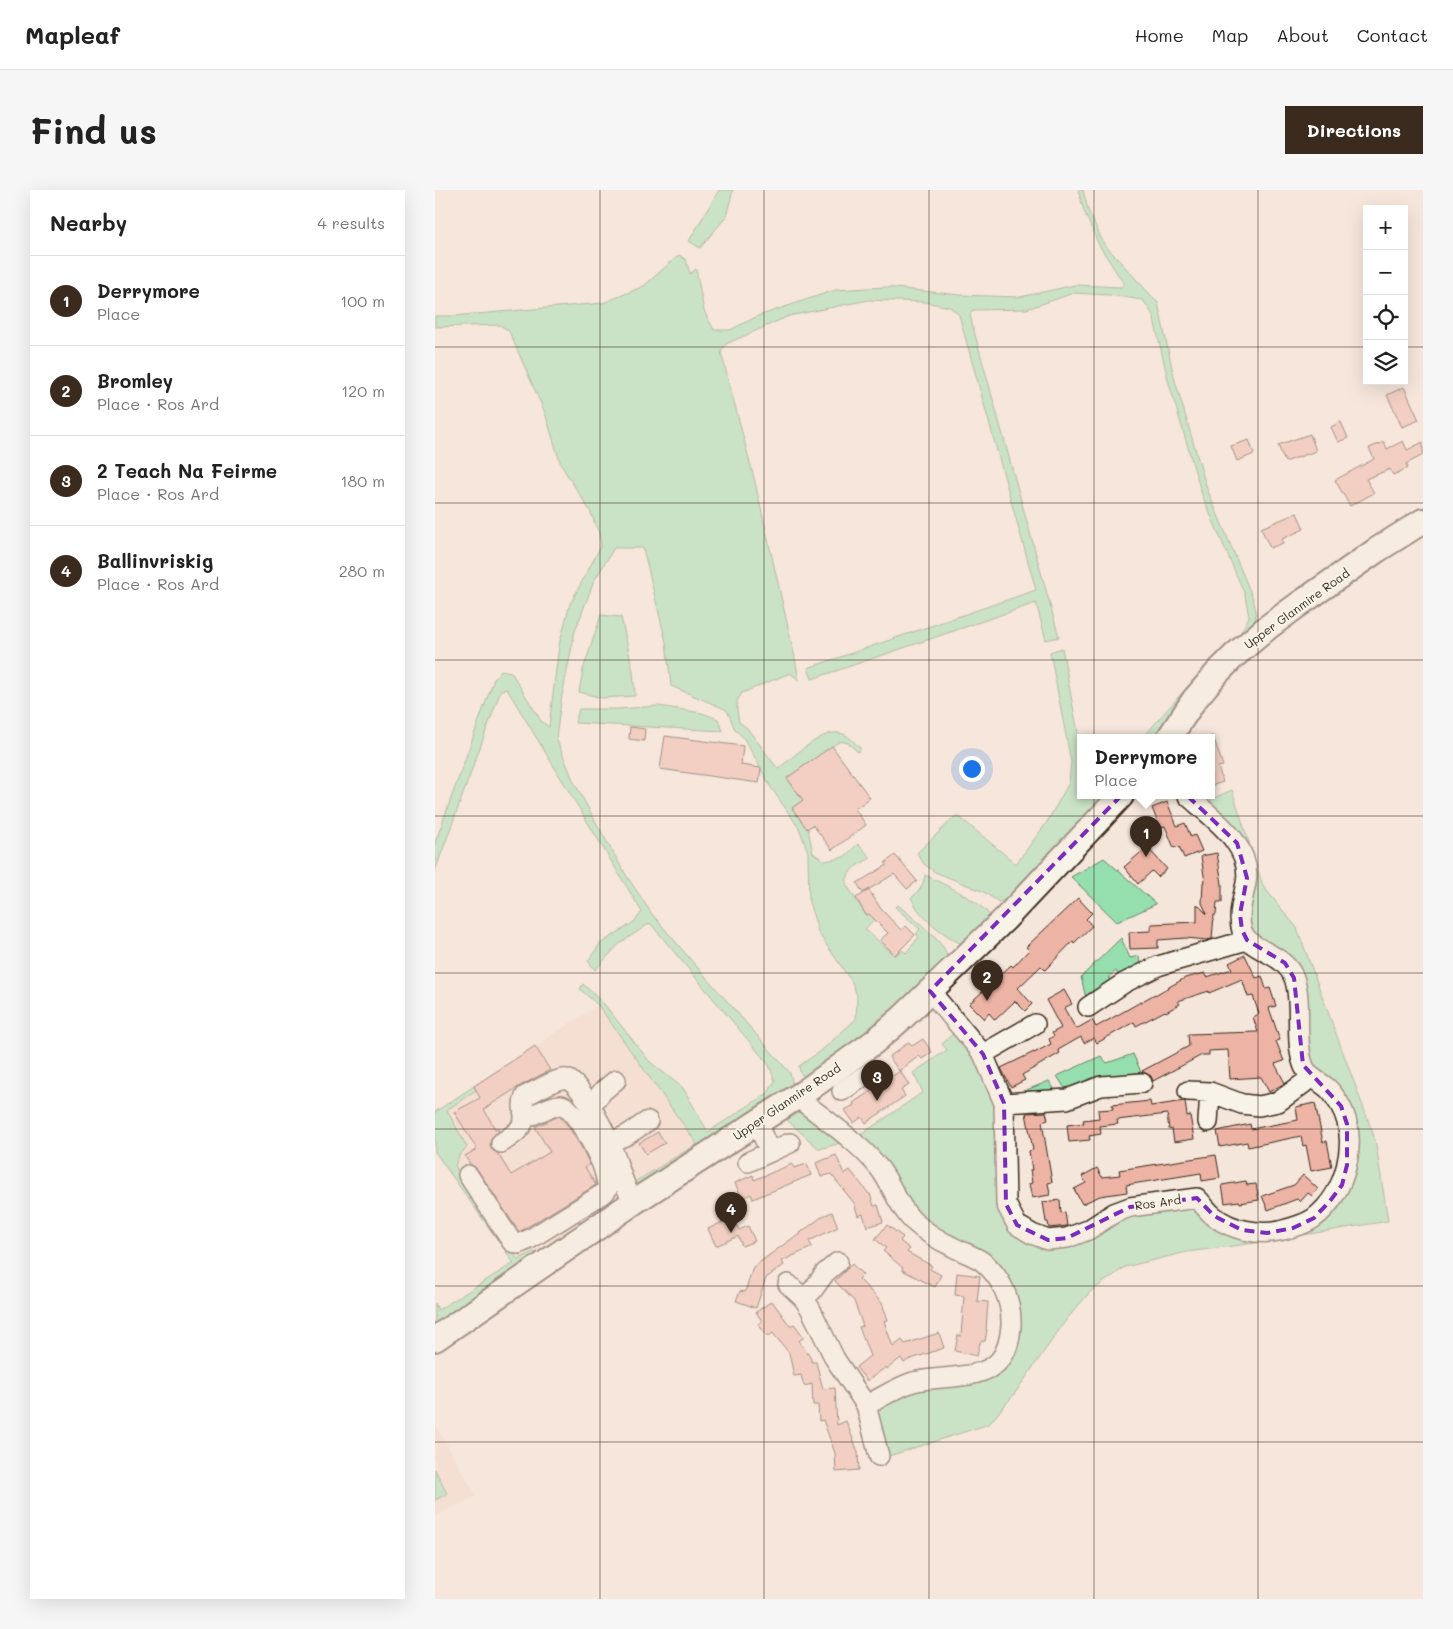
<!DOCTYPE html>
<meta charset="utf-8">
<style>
body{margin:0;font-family:Mali,sans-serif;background:#f6f6f6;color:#222}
.controls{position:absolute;right:15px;top:15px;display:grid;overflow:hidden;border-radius:0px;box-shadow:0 5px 20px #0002}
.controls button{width:45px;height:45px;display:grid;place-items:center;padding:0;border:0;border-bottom:1px solid #e0e0e0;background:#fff;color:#222;font:25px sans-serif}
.you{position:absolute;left:536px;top:578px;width:18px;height:18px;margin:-12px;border:4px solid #fff;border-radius:50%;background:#1a73e8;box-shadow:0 0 0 8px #1a73e833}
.badge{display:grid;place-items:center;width:32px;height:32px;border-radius:50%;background:#3b2a1e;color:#fff;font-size:16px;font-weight:700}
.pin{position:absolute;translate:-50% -41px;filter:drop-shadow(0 1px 2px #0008)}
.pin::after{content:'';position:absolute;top:26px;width:18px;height:15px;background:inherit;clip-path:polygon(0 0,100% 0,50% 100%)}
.popup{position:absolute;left:642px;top:544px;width:138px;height:65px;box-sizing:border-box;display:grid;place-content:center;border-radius:0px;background:#fff;filter:drop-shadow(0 1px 4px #0005);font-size:16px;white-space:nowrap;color:#767676}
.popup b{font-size:19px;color:#222}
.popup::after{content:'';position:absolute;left:50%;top:100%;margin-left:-10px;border:10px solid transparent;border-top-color:#fff}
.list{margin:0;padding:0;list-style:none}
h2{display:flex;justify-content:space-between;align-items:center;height:65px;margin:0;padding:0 20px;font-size:21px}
h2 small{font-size:16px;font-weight:400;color:#767676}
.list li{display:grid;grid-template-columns:32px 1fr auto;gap:15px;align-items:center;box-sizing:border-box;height:90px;padding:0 20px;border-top:1px solid #e0e0e0}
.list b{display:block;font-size:19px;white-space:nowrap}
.list p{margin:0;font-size:16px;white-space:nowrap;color:#767676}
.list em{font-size:16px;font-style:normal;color:#767676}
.icon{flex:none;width:28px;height:28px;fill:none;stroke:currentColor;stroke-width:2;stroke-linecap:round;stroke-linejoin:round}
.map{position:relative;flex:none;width:988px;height:1409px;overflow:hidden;border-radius:0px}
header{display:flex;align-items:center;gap:30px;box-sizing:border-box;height:70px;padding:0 25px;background:#fff;border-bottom:1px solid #e0e0e0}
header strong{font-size:24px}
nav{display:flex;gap:28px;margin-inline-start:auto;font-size:18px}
.intro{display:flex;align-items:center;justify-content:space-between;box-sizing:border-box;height:120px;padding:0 30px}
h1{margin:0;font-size:35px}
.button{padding:12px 22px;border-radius:0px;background:#3b2a1e;color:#fff;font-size:18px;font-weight:700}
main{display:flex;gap:30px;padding:0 30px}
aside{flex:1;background:#fff;border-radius:0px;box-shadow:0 5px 20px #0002}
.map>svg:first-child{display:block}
</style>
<header>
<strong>Mapleaf</strong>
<nav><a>Home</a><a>Map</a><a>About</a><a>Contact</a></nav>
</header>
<div class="intro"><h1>Find us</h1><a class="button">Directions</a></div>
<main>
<aside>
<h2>Nearby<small>4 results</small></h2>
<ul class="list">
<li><span class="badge">1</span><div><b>Derrymore</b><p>Place</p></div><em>100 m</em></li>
<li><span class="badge">2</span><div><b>Bromley</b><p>Place · Ros Ard</p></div><em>120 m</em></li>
<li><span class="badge">3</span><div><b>2 Teach Na Feirme</b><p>Place · Ros Ard</p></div><em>180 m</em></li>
<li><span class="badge">4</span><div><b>Ballinvriskig</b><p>Place · Ros Ard</p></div><em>280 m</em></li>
</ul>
</aside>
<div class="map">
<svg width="988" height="1409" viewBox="0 0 988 1409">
<rect width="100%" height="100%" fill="#f5e6db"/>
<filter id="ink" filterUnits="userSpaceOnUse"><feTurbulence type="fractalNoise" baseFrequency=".02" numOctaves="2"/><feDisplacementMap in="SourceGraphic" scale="10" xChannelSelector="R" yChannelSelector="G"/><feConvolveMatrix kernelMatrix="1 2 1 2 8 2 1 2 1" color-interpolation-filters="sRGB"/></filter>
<g filter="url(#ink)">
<path fill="#f3d7cb" d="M163 815 262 954 198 993 185 997 183 1011 103 1066 100 1060 80 1073 0 962V922Z
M0 1234 41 1306 0 1326Z"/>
<path fill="#95dead" stroke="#688466" d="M284 0H298L291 27 265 58 254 51Z
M643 0H648L653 20 669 54 723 113 739 187 772 299 817 406C823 424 822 428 813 444L735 527 718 548H708L723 530 777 469 806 442 814 427 810 405 767 305 733 190 718 125 708 110 674 105 639 103 592 119 538 120 535 123 537 134 624 447 611 450 601 413 377 489 373 478 601 400 524 125 515 117 490 112 433 110 354 126 291 154 286 162 319 288 360 468 364 490 355 483 307 503 302 511V521L304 532 312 538 343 579C357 568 386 540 404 543 413 544 420 553 426 559L423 562 413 553 405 551 352 588 368 610 357 618 373 639 378 663 390 671 409 667 423 654 436 668C422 676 414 677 411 694L431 725 444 717 447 721 430 739 460 766 467 760 471 763 484 747 481 744 485 739 460 717 463 715 496 743 509 758 515 774 454 829 377 887 368 886 365 882 364 876 387 860 421 829 422 806 417 792 384 744 374 712 373 662 364 638 335 596 324 575 308 547 300 540 292 520 236 496 231 452 208 358H179L159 391 140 441 126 511 121 548 139 592 164 638 191 685 217 724 256 770 355 883 358 895 354 903 199 996 198 993 262 954 163 815 145 799 148 794 169 814 214 871 248 898 273 942 333 903 340 891 334 875 215 733 184 754 160 780 153 771 165 754 199 732 207 722 72 499 66 500 0 681V653L59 489 66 480 76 482 106 531 114 537 124 455 135 414 166 356 164 343 155 321 126 275 110 223 74 141 65 135 0 137V126H18L168 113 209 96 244 65 251 70 255 84 261 79 269 121 279 140H295L323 126 400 100 450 97 525 105 585 107 640 95 686 97 689 94 664 55 649 21Z
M166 425 186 427 198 481 200 506 167 508 144 502 148 480Z
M627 458 646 559V606H672L572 710 564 712 547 701 500 682 489 674 482 663 522 625 581 674 612 632 634 593 636 572 615 462Z
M224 516 267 523 283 529 288 541 140 533 144 519H183Z
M797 600 828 696 862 738 940 949 953 1031 820 1053 752 1062 690 1077 655 1102 631 1130 580 1203 554 1234 451 1267 438 1218 496 1194 563 1180 576 1103 485 1031 421 948 488 902 478 883 512 860 507 854 522 840 544 870 565 917 568 1020 609 1052 695 1017 762 1008 785 1030 851 1039 907 995 910 928 878 889 859 790 811 737 816 694 768 613Z
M669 668 721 714 682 732 636 687Z
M490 685C508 694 545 710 556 727L530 756C516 749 495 735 485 722 481 718 479 712 476 708 485 701 488 696 490 685Z
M686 748 695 768 704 766 708 784 685 788 681 781 674 787 678 800 653 817 646 787Z
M698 864 706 882 655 892 641 902 629 897 622 886 666 866 672 873Z
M614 891 620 900 579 905Z
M39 896 41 900 12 920 32 957 24 966 20 976 45 1016 83 1070 99 1061 103 1066 0 1136V1113L3 1120 79 1073 0 962V922Z
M370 918 413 951 384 959 352 930Z
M0 1279 12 1304 0 1310Z"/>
<path fill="#edb4a5" stroke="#3b2a1e" d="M969 197 984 230 967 237 952 205Z
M906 232 913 248 903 252 896 237Z
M875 244 881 261 850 272 843 255Z
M814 250 819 264 802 271 796 256Z
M968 251 972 260 988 252V265L971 274 973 278 958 285 955 279 931 289 939 303 915 316 900 290 939 269 934 258 949 252 952 259Z
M862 323 869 339 847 349 848 353 835 358 826 338Z
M195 537 210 539 209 551 194 549Z
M230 546 308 556 306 575 326 578 324 593 225 579Z
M776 546H778L788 576 783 577 788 592 776 596Z
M397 556 435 608 420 619 431 635 397 660 378 635 372 639 357 618 368 610 352 588Z
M732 612 742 636 750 633 756 647 760 645 767 661 749 668 744 656 739 658 730 636 725 638 717 618Z
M712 657 732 679 723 687 717 681 703 694 689 677Z
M782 663 787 694V712H782L781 725H779L777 749 772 750 751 748 723 750V758L695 759 694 742 716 741V734L762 732V714L772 724 767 713 768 692H770L766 666Z
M460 665 482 691 472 699 459 684 428 703 422 693 452 675 450 673Z
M434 700 446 719 466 740 471 736 480 745 460 765 445 750 453 743 434 724 431 725 421 708Z
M643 708 657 723 651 729 657 736 639 753 638 751 610 780 606 776 583 798 597 814 590 821 580 811 560 830 554 823 549 829 534 814 576 775 578 777 594 760 591 757Z
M810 765 821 788 827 786 831 799 835 798 841 816 834 818 845 850 841 851 849 871 840 874 850 893 834 902 826 887 795 889 793 860 774 861V865H767L718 891 716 886 707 881 754 856 753 844 823 842 818 827 824 824 818 806 813 807 807 789 774 803V801L743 811 745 814 731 822 730 821 701 836 699 832 662 853 659 848 649 853 646 847 623 860 625 863 587 885 590 890 576 897 570 886 566 878 599 862V863L616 854 614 849 619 846 617 843 626 838 611 810 629 800 637 814 629 818 641 839 657 830 661 837 720 804V805L750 788 770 783 772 787 797 779 794 773Z
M488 849 497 862 487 869 484 866 464 881 454 867 474 852 477 856Z
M100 856 115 880 85 896 49 919 60 939 63 938 64 941 56 948 55 954 56 959 63 964 76 985 115 962 100 937 124 926 133 936 148 960 155 975 150 977 161 995 84 1042 42 979 35 974 30 966 42 959 19 922 45 908 39 896Z
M465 881 474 895 466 900 470 906 431 933 427 927 419 933 410 920 419 915 418 913Z
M715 911 716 916 750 911 752 926 755 925 759 949 739 952 737 939 734 940 732 924 682 930 683 934 665 936 666 944 654 946 655 950 634 952 632 935 649 933 648 930 664 928 663 920 678 919 677 915Z
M880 913 888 952 892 951 897 977 876 981 871 955 868 956 866 946 813 957 812 952 785 957 782 941 815 934 816 939 863 930 861 917Z
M611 922 613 930 607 932 617 992 613 993 615 1005 597 1008 594 994 597 993 595 980H597L594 961 598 960 591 923Z
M223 942 230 953 211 964 204 953Z
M401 965 409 984 415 980 434 1004H435L439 1016 443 1015 448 1032 432 1037 428 1024 423 1026 419 1013 396 984 386 987 381 973Z
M781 965 785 988 767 991 766 983 691 995 692 1002 665 1006 647 1014 639 999 651 993 647 986 662 978 667 987 685 985 684 980Z
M357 974 359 978 372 974 376 985 318 1009 316 1004 307 1009 300 993 318 985 319 990Z
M868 985 883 999 877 1006 873 1003 865 1012 862 1009 833 1020 827 1006 859 995Z
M811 991 812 995 821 994 824 1010 805 1013 804 1011 790 1013 787 995Z
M625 1010 626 1023 630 1022 632 1036 614 1038 613 1032H611L608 1012Z
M397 1022 403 1037 374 1051 377 1057 347 1071 349 1075 331 1088 321 1118 301 1111 305 1101 310 1102 318 1077 358 1048 366 1044 365 1043 388 1026Z
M298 1027 304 1040 313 1036 320 1051 307 1056 303 1046 281 1056 273 1039Z
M452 1035 468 1047 465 1051 475 1059 472 1062 497 1076 495 1079 506 1085 500 1097 467 1080 468 1078 448 1061 451 1058 440 1049Z
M417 1074 428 1085 424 1089 447 1113 453 1130 449 1131 458 1157 467 1150 470 1154 504 1143 509 1158 473 1170 469 1173 466 1168 452 1179 451 1177 432 1191 421 1177 435 1166 424 1137 428 1136 419 1111 400 1091Z
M522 1083 545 1086 542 1111 553 1112 551 1140H552L550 1151 545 1152 542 1166 520 1161 523 1145 526 1146 529 1106 520 1105Z
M337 1111 355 1136 359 1134 369 1147 364 1151 375 1167 377 1172H381L388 1199 400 1198 402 1235 411 1231 423 1262 424 1280 401 1282 400 1263 388 1230 384 1231 383 1215H378L377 1194 369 1196 366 1185 359 1186 354 1163 338 1143 333 1147 323 1134 327 1131 321 1122Z"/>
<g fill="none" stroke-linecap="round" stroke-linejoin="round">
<defs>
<path id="minor" d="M495 801 548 864 569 913 571 1014 582 1035 597 1044 613 1050 632 1048 653 1040 679 1023 695 1017 762 1008C768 1014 773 1022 780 1027 797 1040 823 1045 844 1041 856 1038 869 1035 879 1028 911 1004 925 950 905 915 901 909 897 901 891 897 882 890 872 886 868 874 859 848 868 811 859 788 848 761 816 763 807 741 802 726 808 708 811 693 818 655 777 628 753 606
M653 817 689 793 723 776 812 750
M548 864 600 834
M407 901 435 882
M753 901 775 902 807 914 824 916 843 912 876 888
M362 907C389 929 424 952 445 979 457 995 463 1016 477 1030 489 1041 503 1050 518 1057 527 1062 540 1066 548 1072 567 1088 577 1111 576 1136 575 1148 573 1161 564 1171 546 1191 504 1185 478 1192 462 1197 446 1208 431 1215
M569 913 632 909 666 896 707 893
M156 915 168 901 181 890
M773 932 775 902
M322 933 335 962
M66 953C75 947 90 939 89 926 88 918 87 914 90 906 99 902 123 887 132 889 148 894 174 950 180 966 186 982 189 998 199 1012
M173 953 192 945 213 931
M313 972 355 953
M33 985 77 1052 83 1054 95 1049 169 1003 173 998C171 988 169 977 164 968 159 956 138 916 126 915 117 914 99 926 89 928
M353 1094 368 1108 375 1118 400 1169 431 1215 444 1266
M368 1108 377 1101 390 1083 403 1072"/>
<path id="major" d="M734 548 759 510 782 483 800 465 833 437 863 415 942 360 988 331
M0 1149 199 1012 371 901 439 852 468 827 570 729 686 606"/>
</defs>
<use href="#minor" stroke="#3b2a1e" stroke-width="22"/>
<use href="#major" stroke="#3b2a1e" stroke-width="28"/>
<use href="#minor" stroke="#f7f3e8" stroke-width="19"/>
<use href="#major" stroke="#f7f3e8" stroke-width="24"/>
</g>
</g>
<path d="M0 0H988V1409H0ZM718 573 802 653 812 688 805 724 807 740 812 750 850 773 859 788 868 875 906 916 912 934V975L907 995 895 1011 879 1028 858 1038 832 1043 807 1040 779 1026 762 1008 695 1017 632 1048 613 1050 582 1035 571 1014 569 913 548 864 495 801Z" fill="#f5e6db" fill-opacity=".55" fill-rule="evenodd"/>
<path fill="none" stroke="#7b2cbf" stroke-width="4" stroke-dasharray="10 6" stroke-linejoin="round" d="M718 573 802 653 812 688 805 724 807 740 812 750 850 773 859 788 868 875 906 916 912 934V975L907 995 895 1011 879 1028 858 1038 832 1043 807 1040 779 1026 762 1008 695 1017 632 1048 613 1050 582 1035 571 1014 569 913 548 864 495 801Z"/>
<path fill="none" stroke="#3b2a1e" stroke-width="1" stroke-opacity="0.55" d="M165 0V1409M329 0V1409M494 0V1409M659 0V1409M823 0V1409M0 157H932M969 157H988M0 313H988M0 470H988M0 626H988M0 783H988M0 939H988M0 1096H988M0 1252H988"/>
<g text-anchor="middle" stroke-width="4" stroke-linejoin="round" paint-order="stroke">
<g font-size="12" fill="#3b2a1e" stroke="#f7f3e8">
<text transform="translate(862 419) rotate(-36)" y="4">Upper Glanmire Road</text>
<text transform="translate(352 912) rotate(-34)" y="4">Upper Glanmire Road</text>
<text transform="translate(723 1013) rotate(-8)" y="4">Ros Ard</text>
</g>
</g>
</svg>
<div class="controls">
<button>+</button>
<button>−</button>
<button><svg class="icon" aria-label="locate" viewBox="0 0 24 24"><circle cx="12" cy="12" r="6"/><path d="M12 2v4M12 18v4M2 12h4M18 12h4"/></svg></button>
<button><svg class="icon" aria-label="layers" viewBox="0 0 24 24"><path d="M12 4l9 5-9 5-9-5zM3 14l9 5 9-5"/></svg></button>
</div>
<div class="you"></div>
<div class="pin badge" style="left:711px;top:667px">1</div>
<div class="popup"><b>Derrymore</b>Place</div>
<div class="pin badge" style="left:552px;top:811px">2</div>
<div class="pin badge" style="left:442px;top:911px">3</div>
<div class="pin badge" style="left:296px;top:1043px">4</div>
</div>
</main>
